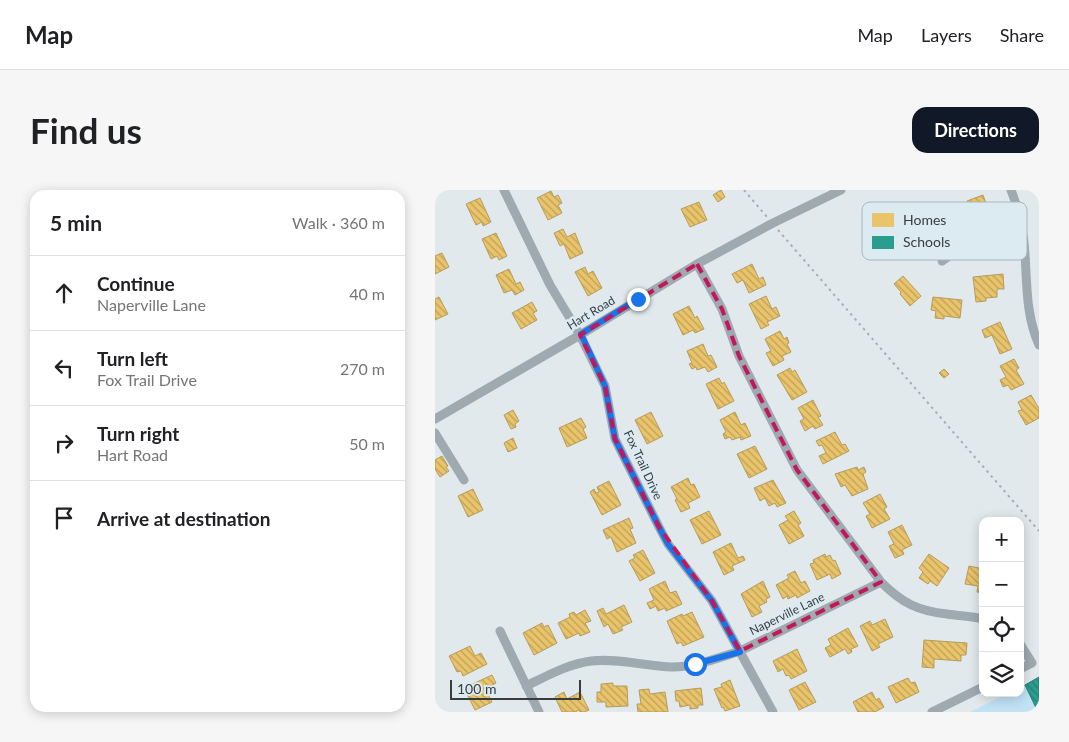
<!DOCTYPE html>
<meta charset="utf-8">
<style>
body{margin:0;font-family:Lato,sans-serif;background:#f6f6f6;color:#202124}
.controls{position:absolute;right:15px;bottom:15px;display:grid;overflow:hidden;border-radius:10px;box-shadow:0 2px 12px #0003}
.controls button{width:45px;height:45px;display:grid;place-items:center;padding:0;border:0;border-bottom:1px solid #e0e0e0;background:#fff;color:#202124;font:25px sans-serif}
.scale{position:absolute;left:15px;bottom:12px;width:131px;box-sizing:border-box;padding-left:5px;border:2px solid #383d40;border-top:0;font-size:14px;line-height:18px;white-space:nowrap;color:#383d40;-webkit-text-stroke:4px #dceaf2;paint-order:stroke}
.stop{position:absolute;width:15px;height:15px;margin:-11px;border:4px solid #1a73e8;border-radius:50%;background:#fff}
.stop.end{background:#1a73e8;border-color:#fff;box-shadow:0 1px 5px #0008}
.list{margin:0;padding:0;list-style:none}
h2{display:flex;justify-content:space-between;align-items:center;height:65px;margin:0;padding:0 20px;font-size:21px}
h2 small{font-size:16px;font-weight:400;color:#757577}
.list li{display:grid;grid-template-columns:32px 1fr auto;gap:15px;align-items:center;box-sizing:border-box;height:75px;padding:0 20px;border-top:1px solid #e0e0e0}
.list b{display:block;font-size:19px;white-space:nowrap}
.list p{margin:0;font-size:16px;white-space:nowrap;color:#757577}
.list em{font-size:16px;font-style:normal;color:#757577}
.icon{flex:none;width:28px;height:28px;fill:none;stroke:currentColor;stroke-width:2;stroke-linecap:round;stroke-linejoin:round}
.map{position:relative;flex:none;width:604px;height:522px;overflow:hidden;border-radius:15px}
header{display:flex;align-items:center;gap:30px;box-sizing:border-box;height:70px;padding:0 25px;background:#fff;border-bottom:1px solid #e0e0e0}
header strong{font-size:24px}
nav{display:flex;gap:28px;margin-inline-start:auto;font-size:18px}
.intro{display:flex;align-items:center;justify-content:space-between;box-sizing:border-box;height:120px;padding:0 30px}
h1{margin:0;font-size:35px}
.button{padding:12px 22px;border-radius:15px;background:#111827;color:#fff;font-size:18px;font-weight:700}
main{display:flex;gap:30px;padding:0 30px}
aside{flex:1;background:#fff;border-radius:15px;box-shadow:0 2px 12px #0003}
.map>svg:first-child{display:block}
</style>
<header>
<strong>Map</strong>
<nav><a>Map</a><a>Layers</a><a>Share</a></nav>
</header>
<div class="intro"><h1>Find us</h1><a class="button">Directions</a></div>
<main>
<aside>
<h2>5 min<small>Walk · 360 m</small></h2>
<ul class="list">
<li><svg class="icon" aria-label="ahead" viewBox="0 0 24 24"><path d="M12 20V5M6 11l6-6 6 6"/></svg><div><b>Continue</b><p>Naperville Lane</p></div><em>40 m</em></li>
<li><svg class="icon" aria-label="left" viewBox="0 0 24 24"><path d="M17 20v-9H6M10 6l-5 5 5 5"/></svg><div><b>Turn left</b><p>Fox Trail Drive</p></div><em>270 m</em></li>
<li><svg class="icon" aria-label="right" viewBox="0 0 24 24"><path d="M7 20v-9h11M14 6l5 5-5 5"/></svg><div><b>Turn right</b><p>Hart Road</p></div><em>50 m</em></li>
<li><svg class="icon" aria-label="arrive" viewBox="0 0 24 24"><path d="M6 21V4h12l-3 4 3 4H6"/></svg><div><b>Arrive at destination</b></div></li>
</ul>
</aside>
<div class="map">
<svg width="604" height="522" viewBox="0 0 604 522">
<defs>
<pattern id="homes-back-hatch" width="6" height="6" patternUnits="userSpaceOnUse" patternTransform="scale(1.25)"><rect width="6" height="6" fill="#e9c46a"/><path d="M-1 5l2 2M0 0l6 6M5-1l2 2" fill="none" stroke="#bea059"/></pattern>
<pattern id="schools-back-hatch" width="6" height="6" patternUnits="userSpaceOnUse" patternTransform="scale(1.25)"><rect width="6" height="6" fill="#2a9d8f"/><path d="M-1 5l2 2M0 0l6 6M5-1l2 2" fill="none" stroke="#258176"/></pattern>
</defs>
<rect width="100%" height="100%" fill="#e1e9ed"/>
<path fill="#c0e2f5" d="M590 495 603 522H535L573 503H585V497Z"/>
<path fill="url(#homes-back-hatch)" stroke="#b49c5d" d="M286 0 290 7 283 12 278 5Z
M116 1 119 7 123 5 127 13 123 15 127 23 113 30 102 8Z
M548 5 557 30 546 34 545 31 540 33 532 11Z
M45 8 56 32 48 36 47 32 41 35 31 14Z
M264 12 272 30 255 37 246 19Z
M128 39 132 47 140 43 148 63 135 69 129 54 125 56 119 43Z
M61 43 72 66 64 70 62 66 56 69 47 49Z
M7 63 14 77 0 84V66Z
M317 74 324 89 328 87 331 95 314 103 308 90 302 93 297 84Z
M150 77 153 84 158 81 167 98 153 106 140 82Z
M74 79 81 94 85 92 89 100 80 105 77 100 69 103 61 85Z
M568 84 569 99H562V107L551 108V111L541 112 538 87Z
M468 86 486 106 475 116 465 104 466 102 459 94Z
M331 106 337 119 341 117 345 126 332 132 334 135 326 139 314 114Z
M4 107 13 124 0 130V109Z
M498 107 527 110 525 128 509 126V129L500 128 501 121 496 120Z
M97 112 102 121 98 123 102 130 86 139 77 123Z
M254 116 260 128 262 126 269 139 260 143 258 140 248 145 238 124Z
M565 132 577 159 565 164 557 145 550 148 547 140Z
M345 141 349 149 352 147 354 153 352 154 356 162 347 166 349 170 338 176 331 163 336 161 330 149Z
M268 154 273 166 276 165 282 177 273 182 270 177 262 180 261 177 257 179 254 174 257 173 252 161Z
M579 169 584 178 581 180 589 194 576 200 573 195 568 197 565 190 571 187 565 176Z
M355 178 357 182 360 180 372 202 357 210 342 185Z
M509 179 514 184 509 188 504 183Z
M284 188 287 194 289 192 299 211 283 219 271 194Z
M596 205 603 217H604V228L591 235 583 221 587 220 583 212Z
M378 210 386 226 383 227 388 235 380 239 378 236 370 241 365 231 369 229 363 218Z
M78 220 84 231 80 234 81 237 76 239 69 225Z
M216 222 228 246 212 254 200 230Z
M300 222 306 235 310 233 316 246 306 250 305 247 297 250 295 247 290 249 288 244 291 242 285 230Z
M146 228 151 237 148 239 152 248 132 257 124 238Z
M400 242 407 255 410 254 414 261 388 274 384 266 391 263 387 255 384 256 381 251Z
M78 248 82 258 73 262 69 253Z
M320 256 332 279 314 288 302 264Z
M7 266 13 276 11 277 14 281 5 287 0 279V270Z
M422 277 423 280 429 277 431 282 428 284 433 299 417 306 410 295 406 297 400 284Z
M253 288 256 295 259 294 265 307 253 313 255 318 246 322 240 310 242 309 236 297Z
M338 290 351 313 342 317 340 313 334 316 330 308 325 311 319 298Z
M174 291 186 315 167 325 155 302 159 299 161 303 164 302 162 297Z
M38 299 48 320 33 327 23 306Z
M445 304 452 317 449 319 455 329 437 338 431 326 435 324 428 313Z
M274 321 286 345 267 354 255 330Z
M359 321 366 333 363 335 369 346 354 354 344 335 353 330 350 326Z
M194 328 198 338 195 339 201 353 182 362 176 347 172 349 168 340Z
M467 335 477 355 467 360 469 364 460 368 454 356 459 354 453 342Z
M296 353 303 368 308 366 310 370 297 376 299 380 289 385 278 362Z
M208 360 220 383 205 391 194 371 200 368 198 365Z
M390 364 391 367 395 365 398 371 400 370 406 384 397 389 395 384 382 390 375 374 379 373 378 370Z
M494 364 514 378 502 396 495 391 493 394 484 388 488 382 484 378Z
M534 376 548 379V403L542 402 543 396 530 394Z
M360 381 366 393 370 391 375 401 362 408 361 405 353 409 352 406 348 409 341 395 354 388 352 385Z
M230 391 235 403 241 401 247 414 231 421 230 418 223 421 221 416 215 419 212 413 219 410 214 399Z
M328 391 335 407 331 409 332 412 324 416 327 422 317 427 306 404Z
M189 415 197 432 186 437 188 440 178 444 173 434 169 437 162 421 168 418 171 424Z
M150 420 156 431 150 433 155 442 145 446 144 443 131 449 123 433 135 427 134 424 139 422 141 425Z
M257 422 269 447 248 456 246 452 242 454 232 431 247 424 248 426Z
M450 429 458 447 443 454 445 457 437 461 425 436 435 431 437 435Z
M107 433 109 437 113 435 122 453 99 465 88 443Z
M413 438 423 456 416 459 417 462 413 464 410 459 395 467 390 458 396 455 393 449Z
M489 450 532 453 531 465H526V471L499 469V478L487 477Z
M35 456 40 466 46 463 52 474 28 486 26 481 22 482 14 466Z
M362 459 372 481 356 489 354 485 351 486 348 479 343 482 338 471Z
M57 485 61 493 50 499 57 512 40 520 29 498Z
M473 488 476 493 480 492 484 502 461 513 453 497Z
M295 490 305 516 290 521 288 517 287 518 279 499 287 497 286 494Z
M370 492 381 512 364 520 354 500Z
M178 493V496H192L193 516 171 517V512H162V502H166V494Z
M266 498 268 515H263V518L255 519V515L245 517 244 511H241L240 501Z
M214 499 215 504 230 502 233 522H203L202 514H206L204 500Z
M129 502 132 509 145 502 154 520 149 522H145L144 520 140 522H127L120 507Z
M437 502 441 510 444 508 449 517 440 522H423L418 512Z"/>
<path fill="url(#schools-back-hatch)" stroke="#2e8077" d="M604 487V522H603L590 495Z"/>
<g fill="none" stroke-linecap="round" stroke-linejoin="round">
<path stroke="#a6aeb3" stroke-width="2" stroke-dasharray="2.5 4" stroke-linecap="butt" d="M309 0 332 27
M343 40 604 341
M604 511 602 516 604 520"/>
<path stroke="#9ea9b0" stroke-width="9" d="M69 0 115 95 145 145 170 196 180 249 224 337 233 354 277 411 338 522
M576 0C584 20 589 43 590 64 592 95 591 126 604 155
M507 71 525 58 589 52
M262 74 287 119 304 166 362 280 446 392C467 413 483 421 512 424 524 426 536 426 548 429
M0 229 145 145 262 74 338 33 406 0
M0 243 29 290
M65 441 104 522
M585 454 597 473 585 479
M91 496C112 486 133 474 156 471 183 468 210 476 237 477 260 477 283 468 305 461L446 392
M497 522 548 497"/>
</g>
<g fill="none" stroke-linecap="round" stroke-linejoin="round">
<path stroke="#1a73e8" stroke-width="6" d="M203 109 146 144 170 196 180 249 224 337 233 354 277 411 305 462 260 474"/>
</g>
<path fill="none" stroke="#c2185b" stroke-width="4" stroke-dasharray="10 6" stroke-linejoin="round" d="M262 74 287 119 304 166 362 280 446 392 305 461 277 411 224 337 180 249 170 196 145 145Z"/>
<g text-anchor="middle" stroke-width="5" stroke-linejoin="round" paint-order="stroke">
<g font-size="12" fill="#383d40" stroke="#dceaf2">
<text transform="translate(156 123) rotate(-31)" y="4">Hart Road</text>
<text transform="translate(208 275) rotate(65)" y="4">Fox Trail Drive</text>
<text transform="translate(352 424) rotate(-26)" y="4">Naperville Lane</text>
</g>
</g>
<rect x="427" y="12" width="165" height="58" rx="8" fill="#dceaf2" stroke="#abb6bd" stroke-width="1"/>
<rect x="437" y="23" width="22" height="14" fill="#e9c46a"/>
<rect x="437" y="46" width="22" height="13" fill="#2a9d8f"/>
<g font-size="14" fill="#383d40">
<text x="468" y="35">Homes</text>
<text x="468" y="57">Schools</text>
</g>
</svg>
<div class="controls">
<button>+</button>
<button>−</button>
<button><svg class="icon" aria-label="locate" viewBox="0 0 24 24"><circle cx="12" cy="12" r="6"/><path d="M12 2v4M12 18v4M2 12h4M18 12h4"/></svg></button>
<button><svg class="icon" aria-label="layers" viewBox="0 0 24 24"><path d="M12 4l9 5-9 5-9-5zM3 14l9 5 9-5"/></svg></button>
</div>
<div class="scale">100 m</div>
<div class="stop" style="left:260px;top:474px"></div>
<div class="stop end" style="left:203px;top:109px"></div>
</div>
</main>
